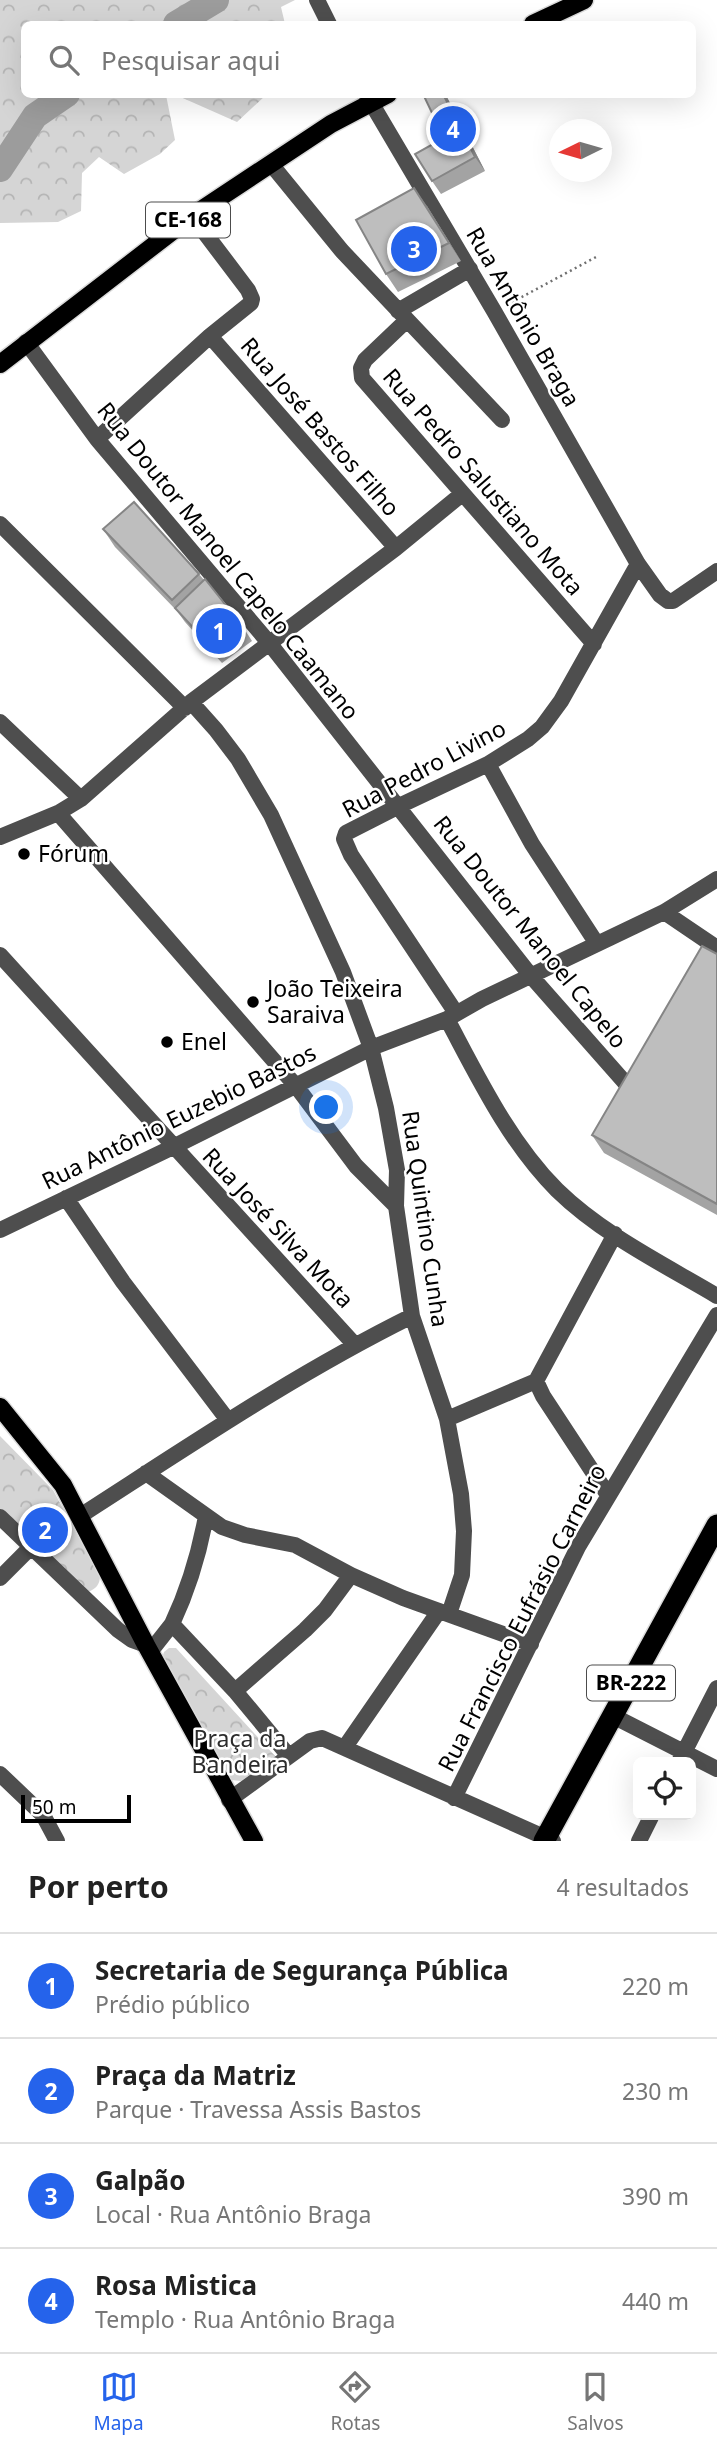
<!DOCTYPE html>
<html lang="pt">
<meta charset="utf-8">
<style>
body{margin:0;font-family:"Noto Sans",sans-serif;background:#f2f2f2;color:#222}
.controls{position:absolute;right:21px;bottom:21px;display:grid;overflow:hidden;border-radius:10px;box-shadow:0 7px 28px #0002}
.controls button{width:63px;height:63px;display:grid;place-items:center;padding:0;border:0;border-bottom:2px solid #e0e0e0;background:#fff;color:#222;font:35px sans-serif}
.compass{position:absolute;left:549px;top:119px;width:63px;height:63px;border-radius:50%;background:#fff;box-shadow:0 7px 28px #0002;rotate:265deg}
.scale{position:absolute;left:21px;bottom:18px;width:110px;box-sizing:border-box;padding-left:7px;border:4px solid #000;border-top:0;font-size:19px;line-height:24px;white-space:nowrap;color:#000;-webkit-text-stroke:5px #fff;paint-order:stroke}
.you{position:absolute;left:327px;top:1108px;width:24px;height:24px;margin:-18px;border:5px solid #fff;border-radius:50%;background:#1a73e8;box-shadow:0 0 0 10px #1a73e833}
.badge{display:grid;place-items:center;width:46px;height:46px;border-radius:50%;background:#2563eb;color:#fff;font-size:23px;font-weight:700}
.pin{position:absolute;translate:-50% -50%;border:4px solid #fff;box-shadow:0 2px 7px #0006}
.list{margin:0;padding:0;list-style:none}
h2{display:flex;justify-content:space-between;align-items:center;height:91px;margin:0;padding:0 28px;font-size:30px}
h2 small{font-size:23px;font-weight:400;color:#767676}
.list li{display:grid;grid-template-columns:46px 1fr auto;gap:21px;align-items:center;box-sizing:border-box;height:105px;padding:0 28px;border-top:2px solid #e0e0e0}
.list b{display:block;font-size:26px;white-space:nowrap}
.list p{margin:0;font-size:23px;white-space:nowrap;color:#767676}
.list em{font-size:23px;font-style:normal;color:#767676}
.icon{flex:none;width:38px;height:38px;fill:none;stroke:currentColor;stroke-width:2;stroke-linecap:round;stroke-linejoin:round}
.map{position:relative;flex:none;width:717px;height:1841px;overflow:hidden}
.search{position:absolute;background:#fff;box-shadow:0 7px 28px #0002;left:21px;right:21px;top:21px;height:77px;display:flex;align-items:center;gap:18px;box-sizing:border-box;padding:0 24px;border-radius:10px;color:#767676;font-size:26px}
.sheet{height:511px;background:#fff}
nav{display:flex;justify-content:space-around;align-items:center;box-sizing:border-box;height:98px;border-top:2px solid #e0e0e0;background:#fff;font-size:19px;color:#767676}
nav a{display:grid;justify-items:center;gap:4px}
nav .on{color:#2563eb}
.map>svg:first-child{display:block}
</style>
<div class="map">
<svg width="717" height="1841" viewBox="0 0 717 1841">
<defs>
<pattern id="park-crowns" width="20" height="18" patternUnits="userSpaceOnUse" patternTransform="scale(1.75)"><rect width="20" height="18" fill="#d5d5d5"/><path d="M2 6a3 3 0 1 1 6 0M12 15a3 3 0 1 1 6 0" fill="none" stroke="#b5b5b5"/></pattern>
</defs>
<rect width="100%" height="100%" fill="#fff"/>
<path fill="url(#park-crowns)" d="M0 0H295L281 7 285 24H24V94L166 95 175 140 160 154 124 174 99 157 82 173 81 211 58 222 0 223Z
M176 95H266L237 122Z
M0 1436 53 1490 100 1576C100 1584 96 1589 88 1592L0 1514Z
M169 1648H176L276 1757 241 1781 231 1780 227 1777 162 1658 164 1652Z"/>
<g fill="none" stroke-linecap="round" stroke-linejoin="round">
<path stroke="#9c9c9c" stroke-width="26" d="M176 24 216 0
M0 169 35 116 67 94"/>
<defs>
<path id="major" d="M533 24 584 0
M0 364 192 216 331 124 388 94
M0 1407 63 1485 146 1645 254 1841"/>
<path id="highway" d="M544 1841 717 1525"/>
</defs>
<use href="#major" stroke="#dbdbdb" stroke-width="21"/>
<use href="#highway" stroke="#dbdbdb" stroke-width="24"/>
<path stroke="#707070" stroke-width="2.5" stroke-dasharray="2 3.5" stroke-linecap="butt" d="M507 305 596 257"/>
<path stroke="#4e4e4e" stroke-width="16" d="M317 0 329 24
M366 94 494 311 638 564 660 595 668 601H673L717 571
M271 164 342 251 502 420
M398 311 470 269
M407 320 365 360 361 368 362 378 594 644
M210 336 396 548
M26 342 97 439 270 644 531 976 628 1086
M97 439 210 336 251 303 252 299 248 290 192 216
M0 524 185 708
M191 702 216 730 238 759 271 815 343 972 371 1048 386 1108 397 1170 396 1206 412 1316 447 1419 461 1494 464 1531 462 1575 449 1614
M0 722 81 799
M488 764 532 844 597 944
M58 813 296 1086 356 1166 396 1206
M0 837 58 813 81 799 191 702 396 548 462 494
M664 912 717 948
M0 955 354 1344
M456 1013 351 855 344 839 346 833 399 806 488 764 528 739 542 727 561 701 638 564
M447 1019C478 1077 509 1142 557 1190 602 1234 663 1264 717 1296
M66 1198 123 1282 227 1419
M0 1230 173 1147 371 1048 447 1019 482 999 664 912 717 879
M447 1419 536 1381
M146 1473 222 1527 245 1535 295 1545 351 1575 403 1598 531 1644
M608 1495 543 1396 536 1381 615 1234
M80 1516C189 1446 295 1374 412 1316
M0 1517 118 1630 132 1640 146 1645
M0 1578 31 1547
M172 1624C189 1588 199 1554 206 1516
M150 1652 172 1624 235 1691 289 1756
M235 1691 305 1630 325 1610 351 1575
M613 1716 717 1769
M345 1747 439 1611
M679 1762 717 1688
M0 1774 43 1815 57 1841
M454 1798 578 1547 717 1315
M229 1800 310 1741 322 1738 553 1841
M639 1841 652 1815"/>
<use href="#major" stroke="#000" stroke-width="18"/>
<use href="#highway" stroke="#000" stroke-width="21"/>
</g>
<path fill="#a3a3a3" d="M423 94H445L485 171 441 194 432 181 444 138Z
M427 206 461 261 398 292 386 274Z
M103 529 199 574 243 627 252 641 222 663 185 622 177 611 115 547Z
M717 954V1215L604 1153 592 1135Z"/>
<path fill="#858585" d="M443 94H445L447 97 485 171 475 157Z
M414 188 427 206 461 261 449 243Z"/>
<path fill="#bebebe" stroke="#858585" stroke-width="2" d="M423 94H443L475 157 432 181 415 154 444 138Z
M414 188 449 243 386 274 356 220Z
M134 502 199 574 172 600 103 529Z
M205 579 243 627 213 649 175 608Z
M702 946 717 954V1204L592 1135Z"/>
<g fill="#000" stroke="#fff" stroke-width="2.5">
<circle cx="24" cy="854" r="7"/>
<circle cx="253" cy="1002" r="7"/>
<circle cx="167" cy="1042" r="7"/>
</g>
<g text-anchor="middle" stroke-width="5" stroke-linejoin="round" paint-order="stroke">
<g fill="#fff" stroke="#4c4c4c" stroke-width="2">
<rect x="146" y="202.5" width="84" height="35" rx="5"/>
<rect x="587" y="1665.5" width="88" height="35" rx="5"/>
</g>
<g font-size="21" font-weight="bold" fill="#000">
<text x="188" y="227">CE-168</text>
<text x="631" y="1690">BR-222</text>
</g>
<g font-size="23" fill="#000" stroke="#fff">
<text transform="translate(523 317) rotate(60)" y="8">Rua Antônio Braga</text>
<text transform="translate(320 427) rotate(49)" y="8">Rua José Bastos Filho</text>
<text transform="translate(483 482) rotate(49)" y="8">Rua Pedro Salustiano Mota</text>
<text transform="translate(228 561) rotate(51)" y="8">Rua Doutor Manoel Capelo Caamano</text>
<text transform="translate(424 769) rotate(-28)" y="8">Rua Pedro Livino</text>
<text transform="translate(530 932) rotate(51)" y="8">Rua Doutor Manoel Capelo</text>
<text transform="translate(179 1117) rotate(-26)" y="8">Rua Antônio Euzebio Bastos</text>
<text transform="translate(425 1219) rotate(82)" y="8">Rua Quintino Cunha</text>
<text transform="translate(278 1228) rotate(47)" y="8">Rua José Silva Mota</text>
<text transform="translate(522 1618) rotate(-63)" y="8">Rua Francisco Eufrásio Carneiro</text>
</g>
<g font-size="23" fill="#000" stroke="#fff" text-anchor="start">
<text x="38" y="862">Fórum</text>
<text x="267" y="997">João Teixeira<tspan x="267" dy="26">Saraiva</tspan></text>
<text x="181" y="1050">Enel</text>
</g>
<g font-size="23" fill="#2c2c2c" stroke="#fff">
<text x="240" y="1747">Praça da<tspan x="240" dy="26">Bandeira</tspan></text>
</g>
</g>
</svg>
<div class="controls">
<button><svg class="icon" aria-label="locate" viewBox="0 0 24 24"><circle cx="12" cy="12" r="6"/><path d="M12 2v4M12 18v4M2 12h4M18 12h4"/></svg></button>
</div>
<svg class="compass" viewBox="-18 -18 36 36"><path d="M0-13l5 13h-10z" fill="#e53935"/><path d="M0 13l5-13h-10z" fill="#767676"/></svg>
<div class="scale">50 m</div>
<div class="you"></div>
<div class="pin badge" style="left:219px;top:631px">1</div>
<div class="pin badge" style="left:45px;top:1530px">2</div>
<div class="pin badge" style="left:414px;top:249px">3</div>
<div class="pin badge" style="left:453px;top:129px">4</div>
<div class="search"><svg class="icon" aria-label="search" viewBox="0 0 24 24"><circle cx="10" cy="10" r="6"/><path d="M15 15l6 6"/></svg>Pesquisar aqui</div>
</div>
<section class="sheet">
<h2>Por perto<small>4 resultados</small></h2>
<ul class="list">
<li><span class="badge">1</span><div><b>Secretaria de Segurança Pública</b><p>Prédio público</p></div><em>220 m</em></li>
<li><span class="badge">2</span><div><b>Praça da Matriz</b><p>Parque · Travessa Assis Bastos</p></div><em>230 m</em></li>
<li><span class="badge">3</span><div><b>Galpão</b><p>Local · Rua Antônio Braga</p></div><em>390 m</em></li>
<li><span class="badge">4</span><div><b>Rosa Mistica</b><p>Templo · Rua Antônio Braga</p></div><em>440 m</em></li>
</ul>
</section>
<nav>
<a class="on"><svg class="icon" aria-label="map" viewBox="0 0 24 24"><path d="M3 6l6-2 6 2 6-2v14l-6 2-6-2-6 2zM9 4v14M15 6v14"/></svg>Mapa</a>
<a><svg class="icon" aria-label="directions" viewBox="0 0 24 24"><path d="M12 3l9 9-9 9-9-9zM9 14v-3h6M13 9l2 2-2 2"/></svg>Rotas</a>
<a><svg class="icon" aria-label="saved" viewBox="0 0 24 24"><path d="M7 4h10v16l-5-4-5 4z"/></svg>Salvos</a>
</nav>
